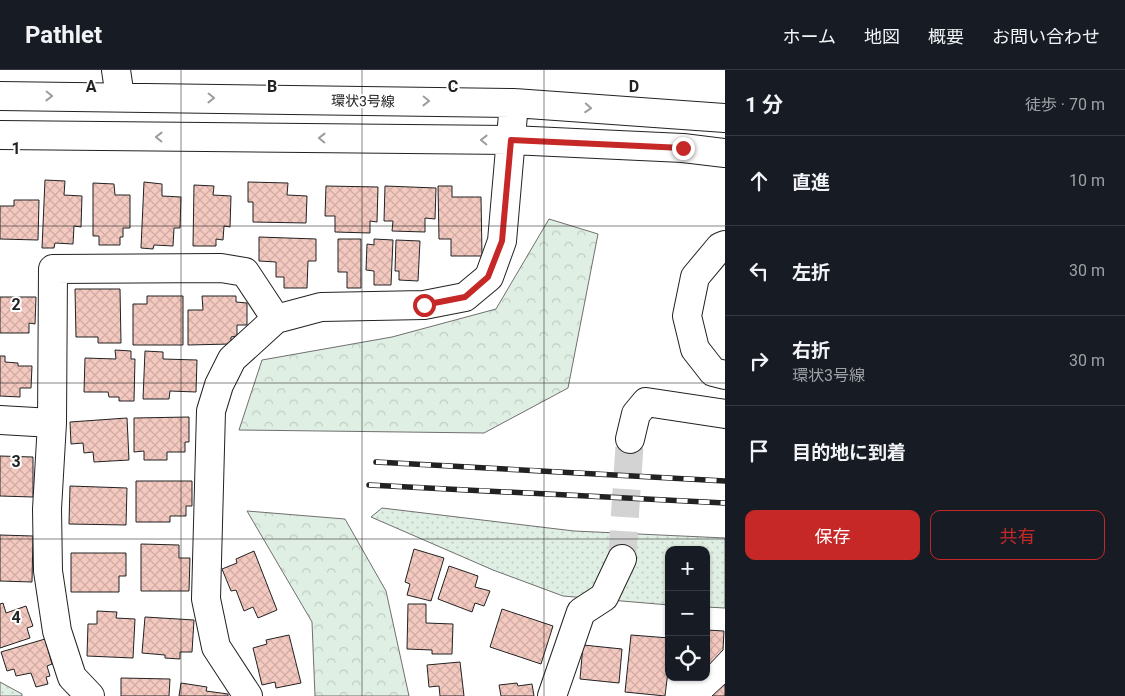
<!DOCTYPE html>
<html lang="ja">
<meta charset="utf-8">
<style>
body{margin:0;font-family:Roboto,"Noto Sans JP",sans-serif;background:#20242c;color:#f1f3f6}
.controls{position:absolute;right:15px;bottom:15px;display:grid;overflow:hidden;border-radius:10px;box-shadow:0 1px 4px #0004}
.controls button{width:45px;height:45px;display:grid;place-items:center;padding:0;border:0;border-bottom:1px solid #363941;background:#171b24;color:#f1f3f6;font:25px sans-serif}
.stop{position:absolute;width:15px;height:15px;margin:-11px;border:4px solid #c62828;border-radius:50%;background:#fff}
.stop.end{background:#c62828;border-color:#fff;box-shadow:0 1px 5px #0008}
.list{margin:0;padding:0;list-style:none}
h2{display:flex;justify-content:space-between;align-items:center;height:65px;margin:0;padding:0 20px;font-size:21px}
h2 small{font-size:16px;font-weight:400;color:#9ea1a6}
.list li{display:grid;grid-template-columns:32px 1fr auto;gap:15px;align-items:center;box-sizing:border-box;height:90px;padding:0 20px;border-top:1px solid #363941}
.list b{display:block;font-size:19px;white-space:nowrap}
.list p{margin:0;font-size:16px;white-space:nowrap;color:#9ea1a6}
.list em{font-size:16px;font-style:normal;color:#9ea1a6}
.actions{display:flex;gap:10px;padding:15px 20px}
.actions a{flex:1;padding:11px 0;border:1px solid #c62828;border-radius:10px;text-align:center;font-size:18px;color:#c62828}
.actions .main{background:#c62828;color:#fff}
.icon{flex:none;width:28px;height:28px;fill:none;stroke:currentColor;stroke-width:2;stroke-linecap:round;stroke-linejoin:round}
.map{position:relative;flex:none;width:725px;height:626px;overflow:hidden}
header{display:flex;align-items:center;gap:30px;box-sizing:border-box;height:70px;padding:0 25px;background:#171b24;border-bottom:1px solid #363941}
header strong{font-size:24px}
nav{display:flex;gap:28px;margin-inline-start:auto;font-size:18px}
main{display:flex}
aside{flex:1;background:#171b24}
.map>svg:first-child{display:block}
</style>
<header>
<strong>Pathlet</strong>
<nav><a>ホーム</a><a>地図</a><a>概要</a><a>お問い合わせ</a></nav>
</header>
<main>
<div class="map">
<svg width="725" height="626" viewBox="0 0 725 626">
<defs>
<pattern id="grass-dots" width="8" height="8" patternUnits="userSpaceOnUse" patternTransform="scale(1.25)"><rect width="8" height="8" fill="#e0efe3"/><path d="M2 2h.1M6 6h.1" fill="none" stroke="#c0cdc2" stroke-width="1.8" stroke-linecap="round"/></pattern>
<pattern id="forest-crowns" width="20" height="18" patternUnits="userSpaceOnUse" patternTransform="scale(1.25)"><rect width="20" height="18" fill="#e0efe3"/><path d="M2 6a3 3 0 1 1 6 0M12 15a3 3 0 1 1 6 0" fill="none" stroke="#c0cdc2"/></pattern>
<pattern id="building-cross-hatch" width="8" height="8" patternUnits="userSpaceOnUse" patternTransform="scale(1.25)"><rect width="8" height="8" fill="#f3c9c0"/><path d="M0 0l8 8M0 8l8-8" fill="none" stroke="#d0aca5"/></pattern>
</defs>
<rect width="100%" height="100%" fill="#fff"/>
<path fill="url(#grass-dots)" stroke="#6f6f6f" d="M382 438 574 461 725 468V538L706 537V480H669V535L563 526 493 500 371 447Z
M0 612 22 624V626H0Z"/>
<path fill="url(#forest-crowns)" stroke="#6f6f6f" d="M549 149 598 164 568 318 484 363 239 360 262 290 392 267 496 239Z
M247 441 345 449 386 521 409 626H315L312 552Z"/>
<path fill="url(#building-cross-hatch)" stroke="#222" d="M45 110 65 111 64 125 82 126 81 157 74 156 73 174 55 173 54 178H42Z
M144 112 162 114V126L181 127 180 158H174L173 176 154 175 153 179 141 178Z
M248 112 288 113 287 125 307 126 306 153 253 152V132H248Z
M93 113 114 114 115 125H130V158H123V167H120V175H99V166H93Z
M194 115 214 116 213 125 231 126 230 157 224 156 223 170 216 169V176H193Z
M326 116 378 117 377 152 370 151V163L335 162V146H325Z
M385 116 436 118 435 149 425 148V162L392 161 393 151H384Z
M438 116H452V127H481L482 186H451V169H439Z
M14 130H39L38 170 0 169V136H14Z
M259 167 316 169V191H308L307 218H284V207H276V192L259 191Z
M338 169H361V218H347V202H338Z
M374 169 393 170 391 215H374V201L366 200 367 174 374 175Z
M396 170 420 171 418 211 399 210V201H395Z
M75 219H120L121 273H98V267H76Z
M147 226H183V275H133V234H147Z
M202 226H236V232L247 233V255H237V266L231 267V274L188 275V240H203Z
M0 227H36L35 254 29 253V263H0Z
M115 280 131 281V289H135L134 331H119V327H109L108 322H84L85 288 116 289Z
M145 281 163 282V289L197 290 196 322 170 321 169 329H143Z
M0 286H5V292L18 293V296H32L31 318H20V327L0 326Z
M189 347V372H185V382H167V390H144V381L134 382V348Z
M127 348 129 390 94 392 93 382 84 383 83 373 71 374 70 352Z
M0 386 33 387V427L0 426Z
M136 411H192V436H186V446H170V452H136Z
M70 416 127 418 126 455 69 454Z
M0 465 33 466 32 512 0 511Z
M141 474 179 475V488H190L189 521H141Z
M414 479 444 488 431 531 407 525 410 514 405 512Z
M254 481 277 540 258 548 253 537 244 541 236 520 231 521 222 499 237 493 236 489Z
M71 483H126V506H119V522H71Z
M449 496 478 506 475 517 490 521 484 536 475 533 472 542 438 529Z
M3 533 6 543 26 536 33 556 27 558 30 568 0 578V534Z
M408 534H426V553L453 554 452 584H432V580L407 579Z
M502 539 553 556 541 594 490 577Z
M97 541 117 542 116 548 135 549 133 588 87 586 88 554H97Z
M145 547 194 550 192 582H180V589L165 588V585L142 583Z
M706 560 724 561 723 580 706 598Z
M289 565 301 613 276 618 275 612 262 615 253 578 267 574 266 570Z
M631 565 669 568V593L665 626 625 622Z
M45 569 52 594 47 596 50 606 46 607 48 614 36 617 31 603 16 606 14 599 7 601 1 582Z
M583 575 622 579 619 613 580 609Z
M460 592 464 626H440L439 616 429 617 427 595Z
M121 608 170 609 169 626H121Z
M181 613 207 617 206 621 228 624V626H179Z
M517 613 518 616 532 614 534 626H501L499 615Z
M725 614V626H712Z"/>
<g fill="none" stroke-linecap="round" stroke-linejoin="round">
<path stroke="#d3d3d3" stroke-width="28" stroke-dasharray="28 14" stroke-linecap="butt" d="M622 489 630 369"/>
<defs>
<path id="minor" d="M116 0 120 27
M0 26 514 33 725 48
M0 65 511 70 683 78 725 83
M725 175 720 177 695 207 687 246 695 279 713 302 725 305
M0 350 52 353
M630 369 636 344 646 332 725 344
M90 626 72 607 57 561 48 501 47 439 52 353 53 199 221 198 245 202 276 249
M248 626 216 577 206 529 211 341 219 315 232 289 276 249 321 237 424 235 465 227 489 207 502 171 514 33
M552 626 581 542 604 527 622 489"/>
</defs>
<use href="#minor" stroke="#222" stroke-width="30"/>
<use href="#minor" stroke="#fff" stroke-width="28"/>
<defs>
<path id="rail" d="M376 392 725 411
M369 415 725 433"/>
</defs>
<use href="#rail" stroke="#222" stroke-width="5.5"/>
<use href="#rail" stroke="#fff" stroke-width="4" stroke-dasharray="11" stroke-linecap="butt"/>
</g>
<defs><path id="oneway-chevron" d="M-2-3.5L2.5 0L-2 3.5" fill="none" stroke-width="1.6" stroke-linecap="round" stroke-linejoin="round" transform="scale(1.25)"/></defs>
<g stroke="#9c9c9c">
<use href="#oneway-chevron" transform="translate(49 26) rotate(1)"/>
<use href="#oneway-chevron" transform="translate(211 28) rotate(1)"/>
<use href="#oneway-chevron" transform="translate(426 31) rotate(1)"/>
<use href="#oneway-chevron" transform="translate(588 38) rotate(4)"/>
<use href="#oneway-chevron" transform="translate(159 67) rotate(-179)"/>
<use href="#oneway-chevron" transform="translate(322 68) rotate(-179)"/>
<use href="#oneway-chevron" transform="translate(484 70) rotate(-179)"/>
</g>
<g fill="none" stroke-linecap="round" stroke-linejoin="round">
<path stroke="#c62828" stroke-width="6" d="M424 235 465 227 488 207 502 171 511 70 683 78"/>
</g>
<path fill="none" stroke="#222" stroke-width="1" stroke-opacity="0.55" d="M181 0V626M362 0V626M544 0V626M0 156H725M0 313H725M0 469H725"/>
<g text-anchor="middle" stroke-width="4" stroke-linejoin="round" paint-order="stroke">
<g font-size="14" fill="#222" stroke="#fff">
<text transform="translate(363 31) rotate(1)" y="5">環状3号線</text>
</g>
</g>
<g font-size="16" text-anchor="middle" font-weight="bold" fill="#222" stroke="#fff" stroke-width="4" stroke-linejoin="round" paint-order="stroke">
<text x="91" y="22">A</text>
<text x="272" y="22">B</text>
<text x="453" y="22">C</text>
<text x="634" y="22">D</text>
<text x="16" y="84">1</text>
<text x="16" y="240">2</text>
<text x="16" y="397">3</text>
<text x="16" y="553">4</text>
</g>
</svg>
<div class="controls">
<button>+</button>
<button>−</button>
<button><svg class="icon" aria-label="locate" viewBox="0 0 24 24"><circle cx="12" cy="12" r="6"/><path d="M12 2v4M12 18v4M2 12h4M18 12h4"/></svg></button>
</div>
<div class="stop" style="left:424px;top:235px"></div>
<div class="stop end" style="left:683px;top:78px"></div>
</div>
<aside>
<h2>1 分<small>徒歩 · 70 m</small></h2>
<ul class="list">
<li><svg class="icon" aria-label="ahead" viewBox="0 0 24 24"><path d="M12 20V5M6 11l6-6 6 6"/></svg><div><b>直進</b></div><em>10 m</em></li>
<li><svg class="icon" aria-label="left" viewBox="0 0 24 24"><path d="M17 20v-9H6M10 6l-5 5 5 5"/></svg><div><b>左折</b></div><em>30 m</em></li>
<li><svg class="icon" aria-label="right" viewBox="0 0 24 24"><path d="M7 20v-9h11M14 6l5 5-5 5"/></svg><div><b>右折</b><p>環状3号線</p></div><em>30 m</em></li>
<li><svg class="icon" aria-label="arrive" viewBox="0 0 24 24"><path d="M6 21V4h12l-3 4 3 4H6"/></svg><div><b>目的地に到着</b></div></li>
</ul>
<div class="actions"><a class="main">保存</a><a>共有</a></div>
</aside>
</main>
